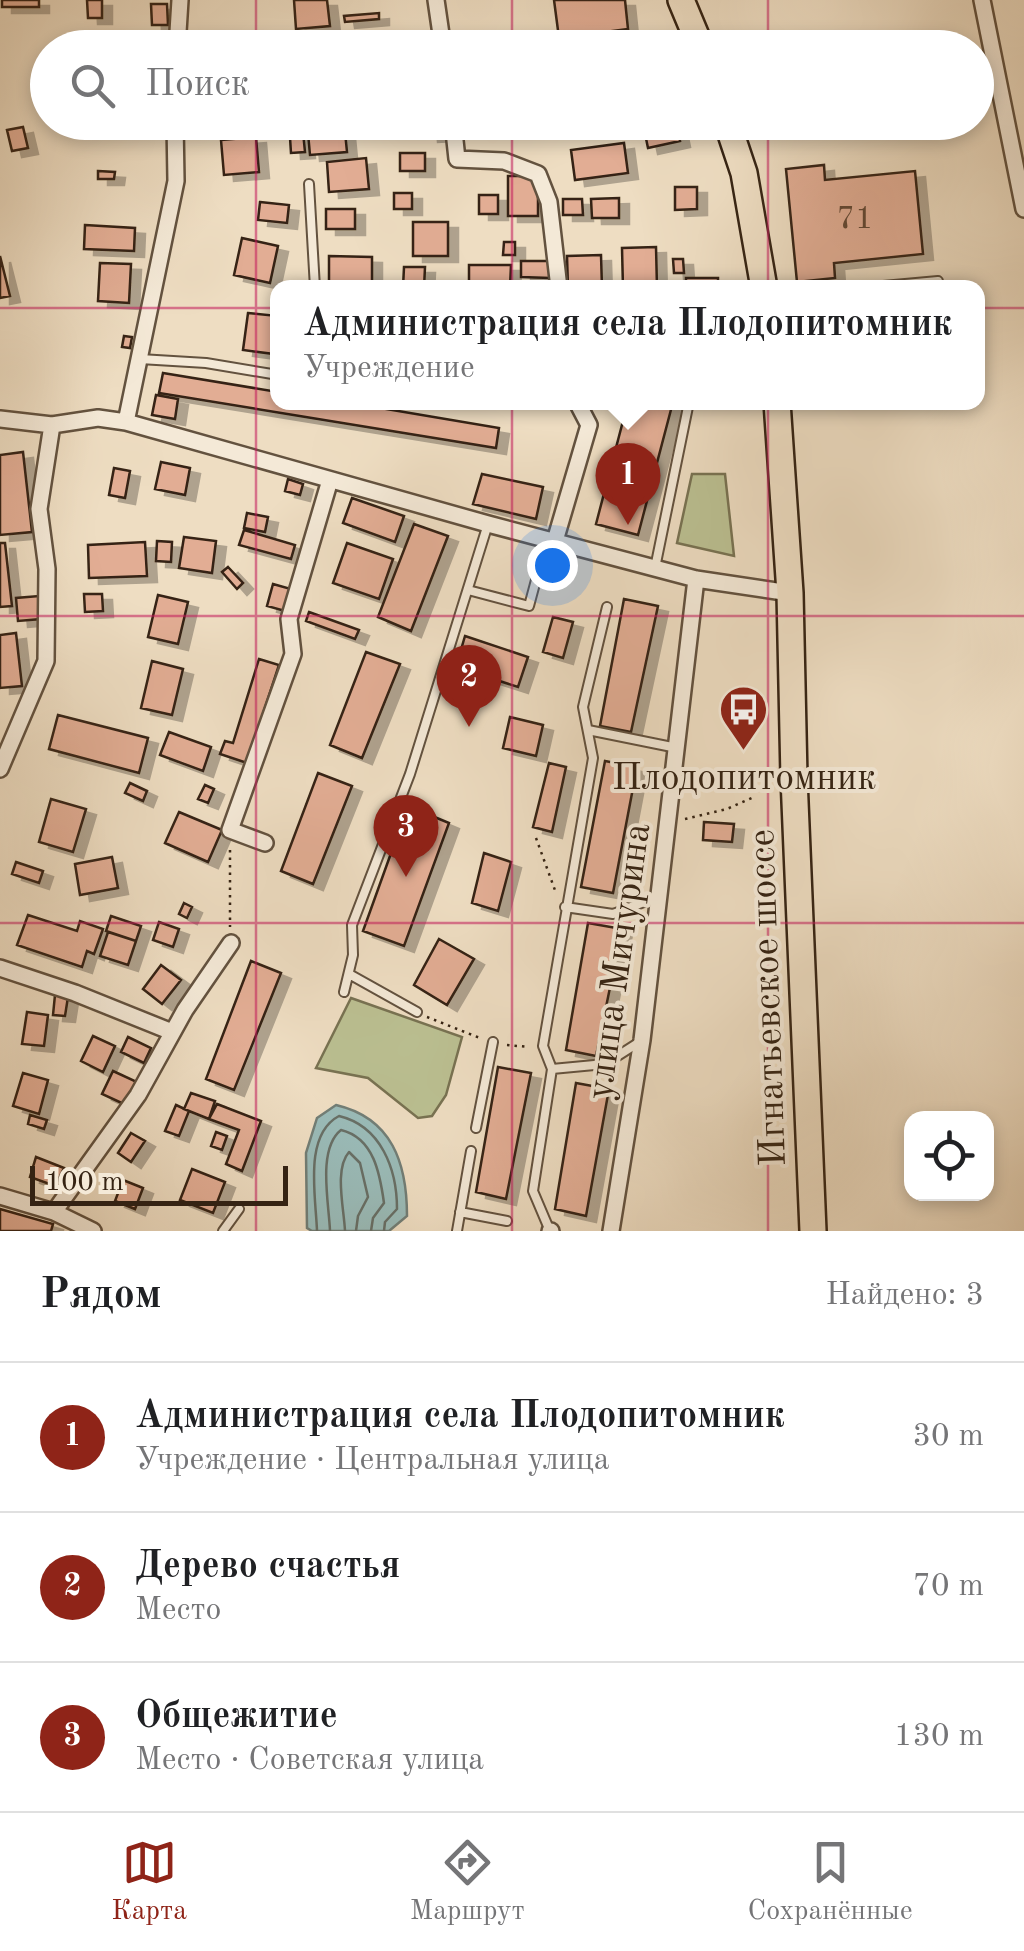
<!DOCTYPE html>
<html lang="ru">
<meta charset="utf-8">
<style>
body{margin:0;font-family:"Old Standard TT",serif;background:#f2f2f2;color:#202124}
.controls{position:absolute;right:30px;bottom:30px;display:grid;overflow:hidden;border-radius:20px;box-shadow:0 5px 15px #0003}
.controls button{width:90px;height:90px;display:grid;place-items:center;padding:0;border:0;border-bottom:2px solid #e0e0e0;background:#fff;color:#202124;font:50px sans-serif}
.scale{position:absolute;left:30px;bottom:25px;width:258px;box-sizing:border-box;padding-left:10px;border:5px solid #352313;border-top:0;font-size:28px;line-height:35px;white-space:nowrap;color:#352313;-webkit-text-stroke:8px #f4e9d7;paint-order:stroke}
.you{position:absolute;left:552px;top:565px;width:35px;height:35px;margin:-25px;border:8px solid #fff;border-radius:50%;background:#1a73e8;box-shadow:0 0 0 15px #1a73e833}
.badge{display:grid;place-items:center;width:65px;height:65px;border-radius:50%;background:#8f2418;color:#fff;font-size:32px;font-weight:700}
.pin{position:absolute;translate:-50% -82px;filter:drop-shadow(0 2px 5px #0008)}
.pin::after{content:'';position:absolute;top:52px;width:35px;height:30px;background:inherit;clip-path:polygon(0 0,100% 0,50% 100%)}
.popup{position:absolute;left:270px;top:280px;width:715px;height:130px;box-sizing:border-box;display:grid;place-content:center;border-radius:20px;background:#fff;filter:drop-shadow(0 2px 8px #0005);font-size:32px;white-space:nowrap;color:#757577}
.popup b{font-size:38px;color:#202124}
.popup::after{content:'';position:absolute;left:50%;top:100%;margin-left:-20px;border:20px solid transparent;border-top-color:#fff}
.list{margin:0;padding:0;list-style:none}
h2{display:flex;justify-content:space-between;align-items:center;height:130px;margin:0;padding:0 40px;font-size:42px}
h2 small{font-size:32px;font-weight:400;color:#757577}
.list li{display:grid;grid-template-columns:65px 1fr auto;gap:30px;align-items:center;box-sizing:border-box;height:150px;padding:0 40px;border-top:2px solid #e0e0e0}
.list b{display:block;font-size:38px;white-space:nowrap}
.list p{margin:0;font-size:32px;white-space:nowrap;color:#757577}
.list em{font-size:32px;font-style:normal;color:#757577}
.icon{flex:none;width:55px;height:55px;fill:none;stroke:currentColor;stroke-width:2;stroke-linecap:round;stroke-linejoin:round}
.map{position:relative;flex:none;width:1024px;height:1231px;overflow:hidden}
.search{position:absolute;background:#fff;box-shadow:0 5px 15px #0003;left:30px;right:30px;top:30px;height:110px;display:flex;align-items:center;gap:25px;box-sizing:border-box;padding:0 35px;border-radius:55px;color:#757577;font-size:38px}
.sheet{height:580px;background:#fff}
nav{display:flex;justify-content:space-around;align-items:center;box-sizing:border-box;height:140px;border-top:2px solid #e0e0e0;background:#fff;font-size:28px;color:#757577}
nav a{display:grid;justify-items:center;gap:5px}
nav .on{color:#8f2418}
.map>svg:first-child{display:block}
</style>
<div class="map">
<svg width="1024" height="1231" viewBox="0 0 1024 1231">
<defs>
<filter id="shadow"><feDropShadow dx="10" dy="6" stdDeviation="0" flood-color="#0004"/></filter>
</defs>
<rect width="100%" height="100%" fill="#eeddc2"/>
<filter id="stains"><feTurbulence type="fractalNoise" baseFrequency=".002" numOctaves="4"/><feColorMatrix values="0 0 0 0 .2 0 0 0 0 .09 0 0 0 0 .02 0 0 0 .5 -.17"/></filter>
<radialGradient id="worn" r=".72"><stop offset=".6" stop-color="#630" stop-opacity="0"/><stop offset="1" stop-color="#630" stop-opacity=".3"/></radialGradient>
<path fill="#bbc092" stroke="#787252" stroke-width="2.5" d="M692 474H725L734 556 677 543Z
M351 998 462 1037 446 1095 432 1116 418 1118 368 1078 316 1068Z"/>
<path fill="#9abbb8" stroke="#727e76" stroke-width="2.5" d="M336 1105C392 1118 407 1163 407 1216L389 1231H312L307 1228 306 1153 317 1118Z"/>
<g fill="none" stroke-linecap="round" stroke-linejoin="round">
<path stroke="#686f66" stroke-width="2.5" d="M317 1231C316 1197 303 1135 339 1116 381 1126 397 1169 397 1209L385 1222 384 1231
M330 1231C329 1203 317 1149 341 1130 374 1138 380 1174 384 1203L373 1218 371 1231
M345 1231C344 1208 334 1169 349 1152L360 1163 368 1197 358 1216 356 1231"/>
</g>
<path fill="#e2ad94" stroke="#352313" stroke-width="2.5" filter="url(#shadow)" d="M2 0H39V7H2Z
M87 0H102V18H88Z
M294 0H327L330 26 296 29Z
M554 0H625L628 29 559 38Z
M151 4H167L168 25H152Z
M379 13V19L345 22 344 16Z
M115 33 161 35V48H114Z
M347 39 348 48H297L296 43Z
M289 122H302L305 152 291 153Z
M307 122H344L347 152 310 155Z
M444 122 445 135 428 136 427 123Z
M490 122H516V129L491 132Z
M676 122 680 141 648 148 644 129Z
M23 127 28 148 12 151 7 130Z
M256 137 259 172 224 175 221 140Z
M624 143 628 173 575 180 571 150Z
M400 153H425V171H400Z
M366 158 369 189 329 192 327 162Z
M824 165 825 180 915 171 923 254 834 263 835 278 797 282 786 169Z
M98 171 115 172 114 179H98Z
M508 176H538V216H508Z
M675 187H697V209L675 210Z
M394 193H412V209H394Z
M479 195H498V214H479Z
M619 198V218H592L591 199Z
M563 199H582L583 215H563Z
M260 202 289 205 287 223 258 220Z
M326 209H355V229H326Z
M413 222H448V256H413Z
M85 225 135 228 134 251 84 249Z
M242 238 278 246 270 283 234 275Z
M504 242H515V255H503Z
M656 247 657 288H623L622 248Z
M601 255 602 288H568L567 256Z
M0 256 10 296 0 298Z
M329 256 372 257V288H329Z
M673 259H683L684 273H674Z
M521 261H551L550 278 521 277Z
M100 263 131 264 129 303 98 301Z
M469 265H511L510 288H469Z
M404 267H425L424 288H403Z
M686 278H718V288H686Z
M248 313 278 316 274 354 243 350Z
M124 336 132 337 130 348 122 347Z
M163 373 278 392V402H345L499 428 496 448 159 393Z
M156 395 178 399 175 419 152 415Z
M628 402H673L638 535 596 524Z
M23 452 32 532 0 535V455Z
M161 462 190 468 185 495 155 489Z
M114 468 130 471 125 498 109 495Z
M482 474 543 487 536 519 473 504Z
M288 479 303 484 300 495 285 491Z
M352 498 404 516 395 542 343 523Z
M247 513 268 517 265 532 244 528Z
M414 524 448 536 411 631 378 617Z
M244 530 295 545 291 559 239 545Z
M184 537 216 541 212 573 179 568Z
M157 541 172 542 171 562 156 561Z
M145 542 147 576 89 578 88 545Z
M0 543H5L12 606 0 607Z
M347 543 393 559 379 599 333 583Z
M228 567 243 583 237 589 222 572Z
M273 584 291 589 285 611 267 606Z
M84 594H102L103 611 85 612Z
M158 595 188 602 178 644 148 637Z
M39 596 41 619 18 621 16 598Z
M624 599 658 606 631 732 600 726Z
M309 612 359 630 355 639 306 621Z
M553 617 573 622 563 658 543 652Z
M16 633 22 686 0 688V635Z
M465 636 528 657 518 687 456 667Z
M366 652 400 664 362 758 330 745Z
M259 659 279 665 247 763 220 754 225 741 233 743Z
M152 661 183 669 172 715 141 708Z
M58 715 148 738 139 773 49 749Z
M510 717 543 725 536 756 503 748Z
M169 732 211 747 203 771 160 755Z
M605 761 637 767 613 893 581 887Z
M549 763 566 767 552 832 533 827Z
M318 773 352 786 313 884 281 871Z
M130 783 147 791 143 801 125 793Z
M205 785 214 789 208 803 198 799Z
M51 799 86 809 73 852 39 842Z
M408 806 449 823 404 946 363 931Z
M179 812 222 830 208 862 165 843Z
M704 822 734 824 732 842 703 840Z
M484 853 511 862 498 911 472 903Z
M112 857 118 888 80 895 75 864Z
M16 862 43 871 39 883 12 874Z
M184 903 192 907 187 918 179 914Z
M28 915 77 931 80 921 103 929 94 954 87 951 82 967 17 945Z
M111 916 141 926 136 941 106 931Z
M159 922 179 929 173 947 153 940Z
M588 923 622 929 596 1056 566 1050Z
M108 932 136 941 128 965 100 956Z
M439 939 474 959 447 1005 414 985Z
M251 961 281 973 234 1090 206 1079Z
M161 965 181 980 162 1004 143 989Z
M55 995 68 997 65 1016 53 1015Z
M27 1012 48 1015 44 1046 22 1044Z
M93 1036 115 1046 103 1072 81 1061Z
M128 1037 151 1048 144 1063 121 1052Z
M498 1067 531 1073 506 1199 476 1192Z
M113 1071 137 1082 126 1105 102 1094Z
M23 1073 48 1080 39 1114 13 1106Z
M576 1083 609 1089 586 1216 555 1209Z
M191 1093 215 1101 209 1119 184 1109Z
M217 1104 261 1121 242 1171 226 1164 239 1130 209 1119Z
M176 1105 189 1111 179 1136 165 1131Z
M30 1115 47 1120 44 1129 28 1124Z
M216 1132 227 1136 222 1150 211 1146Z
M131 1133 145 1141 131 1162 118 1153Z
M36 1157 64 1168 55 1186 30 1177Z
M192 1169 225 1182 213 1213 180 1200Z
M123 1180 143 1188 135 1209 115 1201Z
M0 1209 53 1224 51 1231H0Z"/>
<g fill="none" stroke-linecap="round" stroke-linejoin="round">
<defs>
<path id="service" d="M309 184 315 288
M861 288 938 281
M140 359 206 363 278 375
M655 568 689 402
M468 590 529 606 547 539
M588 730 677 748
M565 907 613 914 657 897
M349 974 417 1012
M344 992 353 955 352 925 410 774 488 524
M552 1069 605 1064 641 1041
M476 1128 493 1042
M460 1212 507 1221
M223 1231 239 1209
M457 1231 471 1151
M550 1231 533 1191 552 1069 543 1046 593 758 583 707 607 607"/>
<path id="minor" d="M436 0 443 48
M982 0 1024 209
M177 48 180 0
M453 122 457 159 504 161 538 174 549 202 559 288
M0 419 52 425 98 418 126 422 488 524 696 579 790 593
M126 422 176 181 175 122
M555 541 589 425 577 402
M0 769 46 661 47 569 39 509 52 425
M265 843 230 830 293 654 289 619 330 480
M0 968 75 993 172 1032
M0 1196 54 1212 138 1095 185 1010 231 943
M54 1212 93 1231
M550 1231H551
M611 1231 642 1040 696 579"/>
<path id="primary" d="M681 0 701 48
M727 122 744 173 764 288
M777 402 790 593 794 778 813 1231"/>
</defs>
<use href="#service" stroke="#63523f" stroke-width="12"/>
<use href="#minor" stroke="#63523f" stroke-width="20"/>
<use href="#primary" stroke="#352313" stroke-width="30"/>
<path stroke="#352313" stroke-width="2.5" stroke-dasharray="2.5 5" stroke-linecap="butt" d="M685 819 727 809 756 796
M536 838 556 893
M230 850V927
M427 1017 480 1038
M507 1045 529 1047"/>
<use href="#service" stroke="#f4e9d7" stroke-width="8"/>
<use href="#minor" stroke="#f4e9d7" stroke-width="15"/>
<use href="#primary" stroke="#eeddc2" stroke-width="25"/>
</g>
<path fill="none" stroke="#c2185b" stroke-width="2.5" stroke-opacity="0.55" d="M256 0V48M512 0V48M768 0V48M256 122V1231M512 122V1231M768 122V1231M0 308H1024M0 616H1024M0 923H1024"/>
<defs>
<symbol id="bus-pin" viewBox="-11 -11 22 30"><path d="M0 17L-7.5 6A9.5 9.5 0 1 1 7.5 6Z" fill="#8f2418" stroke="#f4e9d7"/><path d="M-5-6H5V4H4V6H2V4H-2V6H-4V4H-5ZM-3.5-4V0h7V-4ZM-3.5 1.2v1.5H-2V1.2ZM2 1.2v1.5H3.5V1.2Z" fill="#fff"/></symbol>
</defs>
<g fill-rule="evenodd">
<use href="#bus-pin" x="716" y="682" width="55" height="75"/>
</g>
<g text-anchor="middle" stroke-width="8" stroke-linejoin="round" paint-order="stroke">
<g font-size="32" fill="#604633">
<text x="855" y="228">71</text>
</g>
<g font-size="38" fill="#352313" stroke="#f4e9d7">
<text x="744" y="789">Плодопитомник</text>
</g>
<g font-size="38" fill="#352313" stroke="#f4e9d7">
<text transform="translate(617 961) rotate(-82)" y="13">улица Мичурина</text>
<text transform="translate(766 998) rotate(-92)" y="13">Игнатьевское шоссе</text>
</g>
</g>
<rect width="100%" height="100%" filter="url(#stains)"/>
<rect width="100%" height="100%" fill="url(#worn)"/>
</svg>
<div class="controls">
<button><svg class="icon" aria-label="locate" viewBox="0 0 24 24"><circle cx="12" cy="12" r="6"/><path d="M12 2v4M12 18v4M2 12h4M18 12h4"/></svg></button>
</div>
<div class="scale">100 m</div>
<div class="you"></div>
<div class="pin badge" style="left:628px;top:525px">1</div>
<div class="popup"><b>Администрация села Плодопитомник</b>Учреждение</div>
<div class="pin badge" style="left:469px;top:727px">2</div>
<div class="pin badge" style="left:406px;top:877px">3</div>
<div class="search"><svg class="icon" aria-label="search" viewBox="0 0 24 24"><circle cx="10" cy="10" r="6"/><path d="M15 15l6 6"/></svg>Поиск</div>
</div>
<section class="sheet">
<h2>Рядом<small>Найдено: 3</small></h2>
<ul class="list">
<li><span class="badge">1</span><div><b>Администрация села Плодопитомник</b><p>Учреждение · Центральная улица</p></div><em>30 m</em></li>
<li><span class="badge">2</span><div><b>Дерево счастья</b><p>Место</p></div><em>70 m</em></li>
<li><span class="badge">3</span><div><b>Общежитие</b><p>Место · Советская улица</p></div><em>130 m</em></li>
</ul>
</section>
<nav>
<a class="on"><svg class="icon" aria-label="map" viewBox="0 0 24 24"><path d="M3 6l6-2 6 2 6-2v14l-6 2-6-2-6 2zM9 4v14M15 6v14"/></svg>Карта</a>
<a><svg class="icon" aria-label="directions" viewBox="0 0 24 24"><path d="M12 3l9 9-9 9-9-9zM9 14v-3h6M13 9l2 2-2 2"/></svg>Маршрут</a>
<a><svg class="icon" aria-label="saved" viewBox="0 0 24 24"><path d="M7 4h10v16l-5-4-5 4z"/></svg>Сохранённые</a>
</nav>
